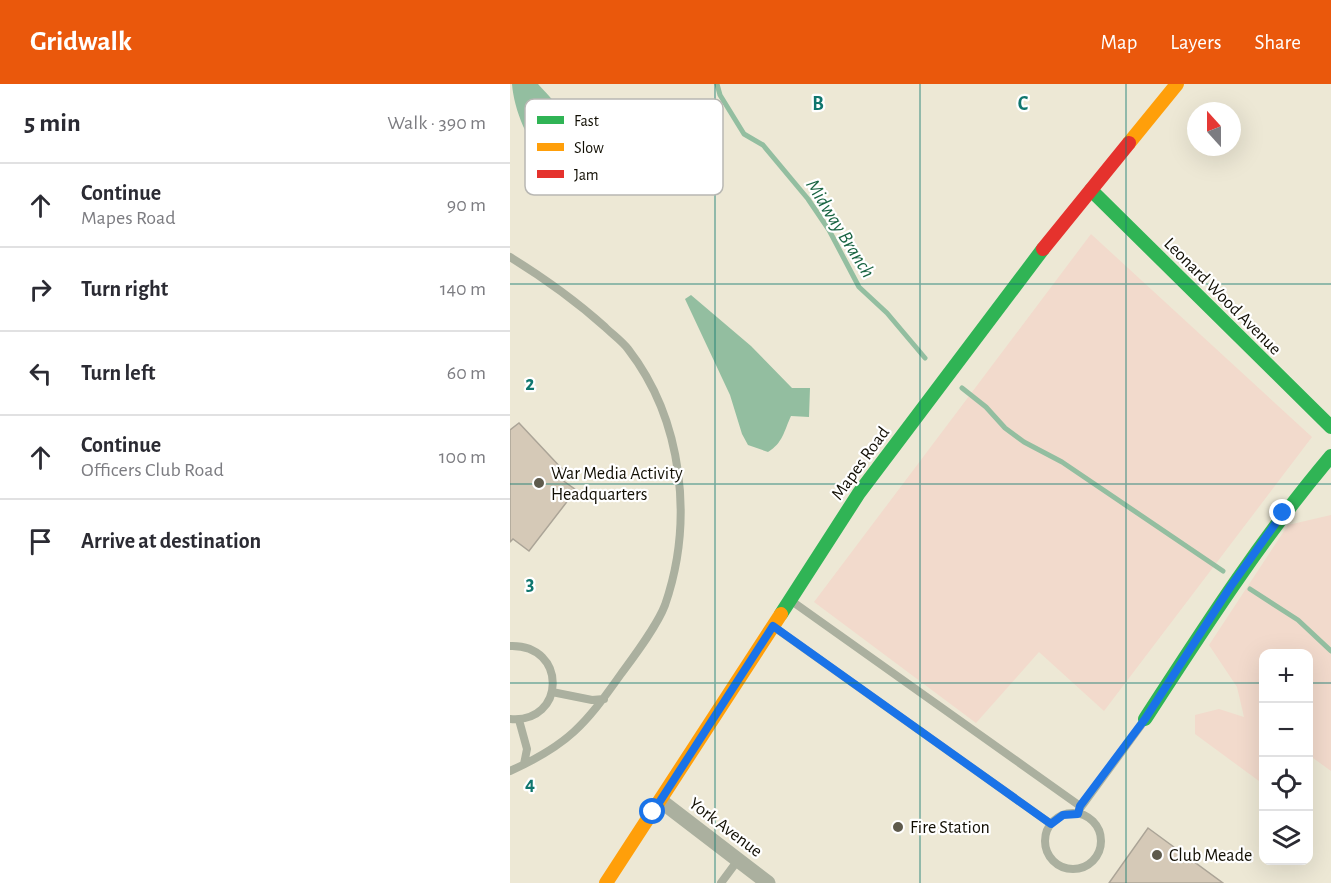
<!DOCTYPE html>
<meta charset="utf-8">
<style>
body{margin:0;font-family:"Alegreya Sans",sans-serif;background:#f2f2f3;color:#2b2b33}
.controls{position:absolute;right:18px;bottom:18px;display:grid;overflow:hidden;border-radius:12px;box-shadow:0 6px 24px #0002}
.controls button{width:54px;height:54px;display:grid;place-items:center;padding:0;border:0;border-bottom:2px solid #e1e1e2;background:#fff;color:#2b2b33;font:30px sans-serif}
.compass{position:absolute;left:677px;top:18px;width:54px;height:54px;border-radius:50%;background:#fff;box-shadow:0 6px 24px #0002;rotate:339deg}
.stop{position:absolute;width:18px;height:18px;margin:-14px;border:4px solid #1a73e8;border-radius:50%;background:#fff}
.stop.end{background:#1a73e8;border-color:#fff;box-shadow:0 2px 6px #0008}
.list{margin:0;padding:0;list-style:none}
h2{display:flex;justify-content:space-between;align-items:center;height:78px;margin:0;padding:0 24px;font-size:26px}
h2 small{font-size:20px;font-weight:400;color:#7c7c81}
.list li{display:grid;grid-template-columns:39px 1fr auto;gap:18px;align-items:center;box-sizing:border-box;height:84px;padding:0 24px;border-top:2px solid #e1e1e2}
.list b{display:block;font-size:22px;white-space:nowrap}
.list p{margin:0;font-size:20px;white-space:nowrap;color:#7c7c81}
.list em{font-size:20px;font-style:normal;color:#7c7c81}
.icon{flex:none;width:33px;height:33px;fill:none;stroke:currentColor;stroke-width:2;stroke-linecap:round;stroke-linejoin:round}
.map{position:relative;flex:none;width:821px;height:799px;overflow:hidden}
header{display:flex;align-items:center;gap:36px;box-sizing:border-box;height:84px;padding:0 30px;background:#ea580c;color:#fff}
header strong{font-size:28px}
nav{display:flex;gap:33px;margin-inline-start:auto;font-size:21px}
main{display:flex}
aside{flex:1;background:#fff}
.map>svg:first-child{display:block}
</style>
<header>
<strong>Gridwalk</strong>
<nav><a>Map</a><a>Layers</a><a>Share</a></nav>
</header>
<main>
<aside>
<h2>5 min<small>Walk · 390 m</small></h2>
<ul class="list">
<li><svg class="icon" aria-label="ahead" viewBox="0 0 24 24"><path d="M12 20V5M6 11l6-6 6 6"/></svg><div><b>Continue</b><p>Mapes Road</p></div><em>90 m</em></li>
<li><svg class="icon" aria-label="right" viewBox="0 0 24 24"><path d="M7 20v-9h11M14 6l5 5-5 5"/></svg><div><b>Turn right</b></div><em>140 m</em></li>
<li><svg class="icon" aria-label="left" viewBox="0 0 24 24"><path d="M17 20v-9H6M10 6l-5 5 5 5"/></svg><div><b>Turn left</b></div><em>60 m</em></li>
<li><svg class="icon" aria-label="ahead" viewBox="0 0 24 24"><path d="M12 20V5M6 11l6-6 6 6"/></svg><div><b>Continue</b><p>Officers Club Road</p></div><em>100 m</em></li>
<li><svg class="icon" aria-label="arrive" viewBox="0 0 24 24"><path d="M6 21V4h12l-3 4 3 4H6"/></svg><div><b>Arrive at destination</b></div></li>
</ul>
</aside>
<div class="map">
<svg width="821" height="799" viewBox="0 0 821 799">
<rect width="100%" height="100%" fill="#ede8d5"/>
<path fill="#f2dacc" d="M581 150 802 353 594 627 529 568 466 639 304 518Z
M821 431V687L799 671 798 570H754L753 700 685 650V631L709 625 734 633 727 603 699 561 778 441Z"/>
<path fill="#93bea0" d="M2 0H28C51 25 74 49 83 83L70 97C60 91 46 85 37 77 18 60 4 26 2 0Z
M181 211 241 262 282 304H300L299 333 281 332C274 347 273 359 258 368L238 361 232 350 220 311 175 215Z"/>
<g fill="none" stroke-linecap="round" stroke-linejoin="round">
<path stroke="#93bea0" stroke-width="5" d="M207 0 210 11 234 50 253 61 298 115 319 146 349 203 377 229 415 274
M452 304 476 323 495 344 514 358 552 378 713 487
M740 505 788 536 821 567"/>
</g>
<path fill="#d5c9b7" stroke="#aba497" stroke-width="1.5" d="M9 339 54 387 48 393 66 406 19 467 3 455 0 458V346Z
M638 744 713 799H599Z"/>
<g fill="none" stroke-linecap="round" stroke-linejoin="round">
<path stroke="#abb09f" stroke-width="8" d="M0 173C34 194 65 216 95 243 102 250 112 257 118 265 173 336 184 437 155 521 147 542 125 571 111 590 75 641 58 661 0 687
M283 518 570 722
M264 543 541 740
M0 562C58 560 56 640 0 635
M42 608 82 616 94 615
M9 636 17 665 14 680
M569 726 635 636
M535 757a28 28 0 1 1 56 0a28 28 0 1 1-56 0Z
M211 799 228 776"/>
<path stroke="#abb09f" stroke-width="15" d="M151 717 258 799"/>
<path stroke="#30b455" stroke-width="14" d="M581 106 821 343
M271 530 349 409 533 165
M635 635C694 544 751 455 821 372"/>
<path stroke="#ff9f0a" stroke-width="14" d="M619 59 667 0
M96 799 271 530"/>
<path stroke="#e5322d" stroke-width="14" d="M533 165 619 59"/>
</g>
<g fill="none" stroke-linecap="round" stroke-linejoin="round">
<path stroke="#1a73e8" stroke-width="8" d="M143 728 263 542 541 740 553 731 568 730 570 722 635 635 721 502 773 429"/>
</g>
<path fill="none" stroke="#0f766e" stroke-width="1.5" stroke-opacity="0.55" d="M205 0V799M410 0V799M616 0V799M0 200H821M0 400H821M0 599H754M798 599H821"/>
<g fill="#5e5a4c" stroke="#fff" stroke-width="2">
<circle cx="29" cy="399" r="6"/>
<circle cx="388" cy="743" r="6"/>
<circle cx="647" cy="771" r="6"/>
</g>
<g text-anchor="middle" stroke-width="4.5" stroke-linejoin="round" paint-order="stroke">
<g font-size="18" fill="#110e03" stroke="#fff">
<text transform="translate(713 212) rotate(45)" y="6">Leonard Wood Avenue</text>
<text transform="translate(350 379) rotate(-54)" y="6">Mapes Road</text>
<text transform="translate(216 743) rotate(37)" y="6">York Avenue</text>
</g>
<g font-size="18" fill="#110e03" stroke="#fff" text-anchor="start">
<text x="41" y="395">War Media Activity<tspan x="41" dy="21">Headquarters</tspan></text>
<text x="400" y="749">Fire Station</text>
<text x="659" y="777">Club Meade</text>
</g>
<g font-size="20" font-style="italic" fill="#196442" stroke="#fff">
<text transform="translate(331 144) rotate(58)" y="7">Midway Branch</text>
</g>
</g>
<rect x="15" y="15" width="198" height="96" rx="9" fill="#fff" stroke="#b8b7b3" stroke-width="1.5"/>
<rect x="27" y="32" width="27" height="8" fill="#30b455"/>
<rect x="27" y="59" width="27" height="8" fill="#ff9f0a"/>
<rect x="27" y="86" width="27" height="8" fill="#e5322d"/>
<g font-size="16" fill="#110e03">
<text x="64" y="42">Fast</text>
<text x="64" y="69">Slow</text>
<text x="64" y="96">Jam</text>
</g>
<g font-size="20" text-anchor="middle" font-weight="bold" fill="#0f766e" stroke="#fff" stroke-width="4.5" stroke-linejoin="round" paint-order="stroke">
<text x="308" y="26">B</text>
<text x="513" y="26">C</text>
<text x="20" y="306">2</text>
<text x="20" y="506">3</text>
<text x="20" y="706">4</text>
</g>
</svg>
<div class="controls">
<button>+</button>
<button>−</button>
<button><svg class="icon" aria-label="locate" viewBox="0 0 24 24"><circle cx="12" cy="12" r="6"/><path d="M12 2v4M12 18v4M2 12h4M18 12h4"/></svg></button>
<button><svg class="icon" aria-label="layers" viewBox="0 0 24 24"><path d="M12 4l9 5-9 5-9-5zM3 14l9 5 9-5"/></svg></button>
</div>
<svg class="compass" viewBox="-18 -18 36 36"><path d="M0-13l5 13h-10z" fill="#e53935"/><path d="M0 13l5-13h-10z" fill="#7c7c81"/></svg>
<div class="stop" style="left:143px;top:728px"></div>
<div class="stop end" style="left:773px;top:429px"></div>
</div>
</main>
